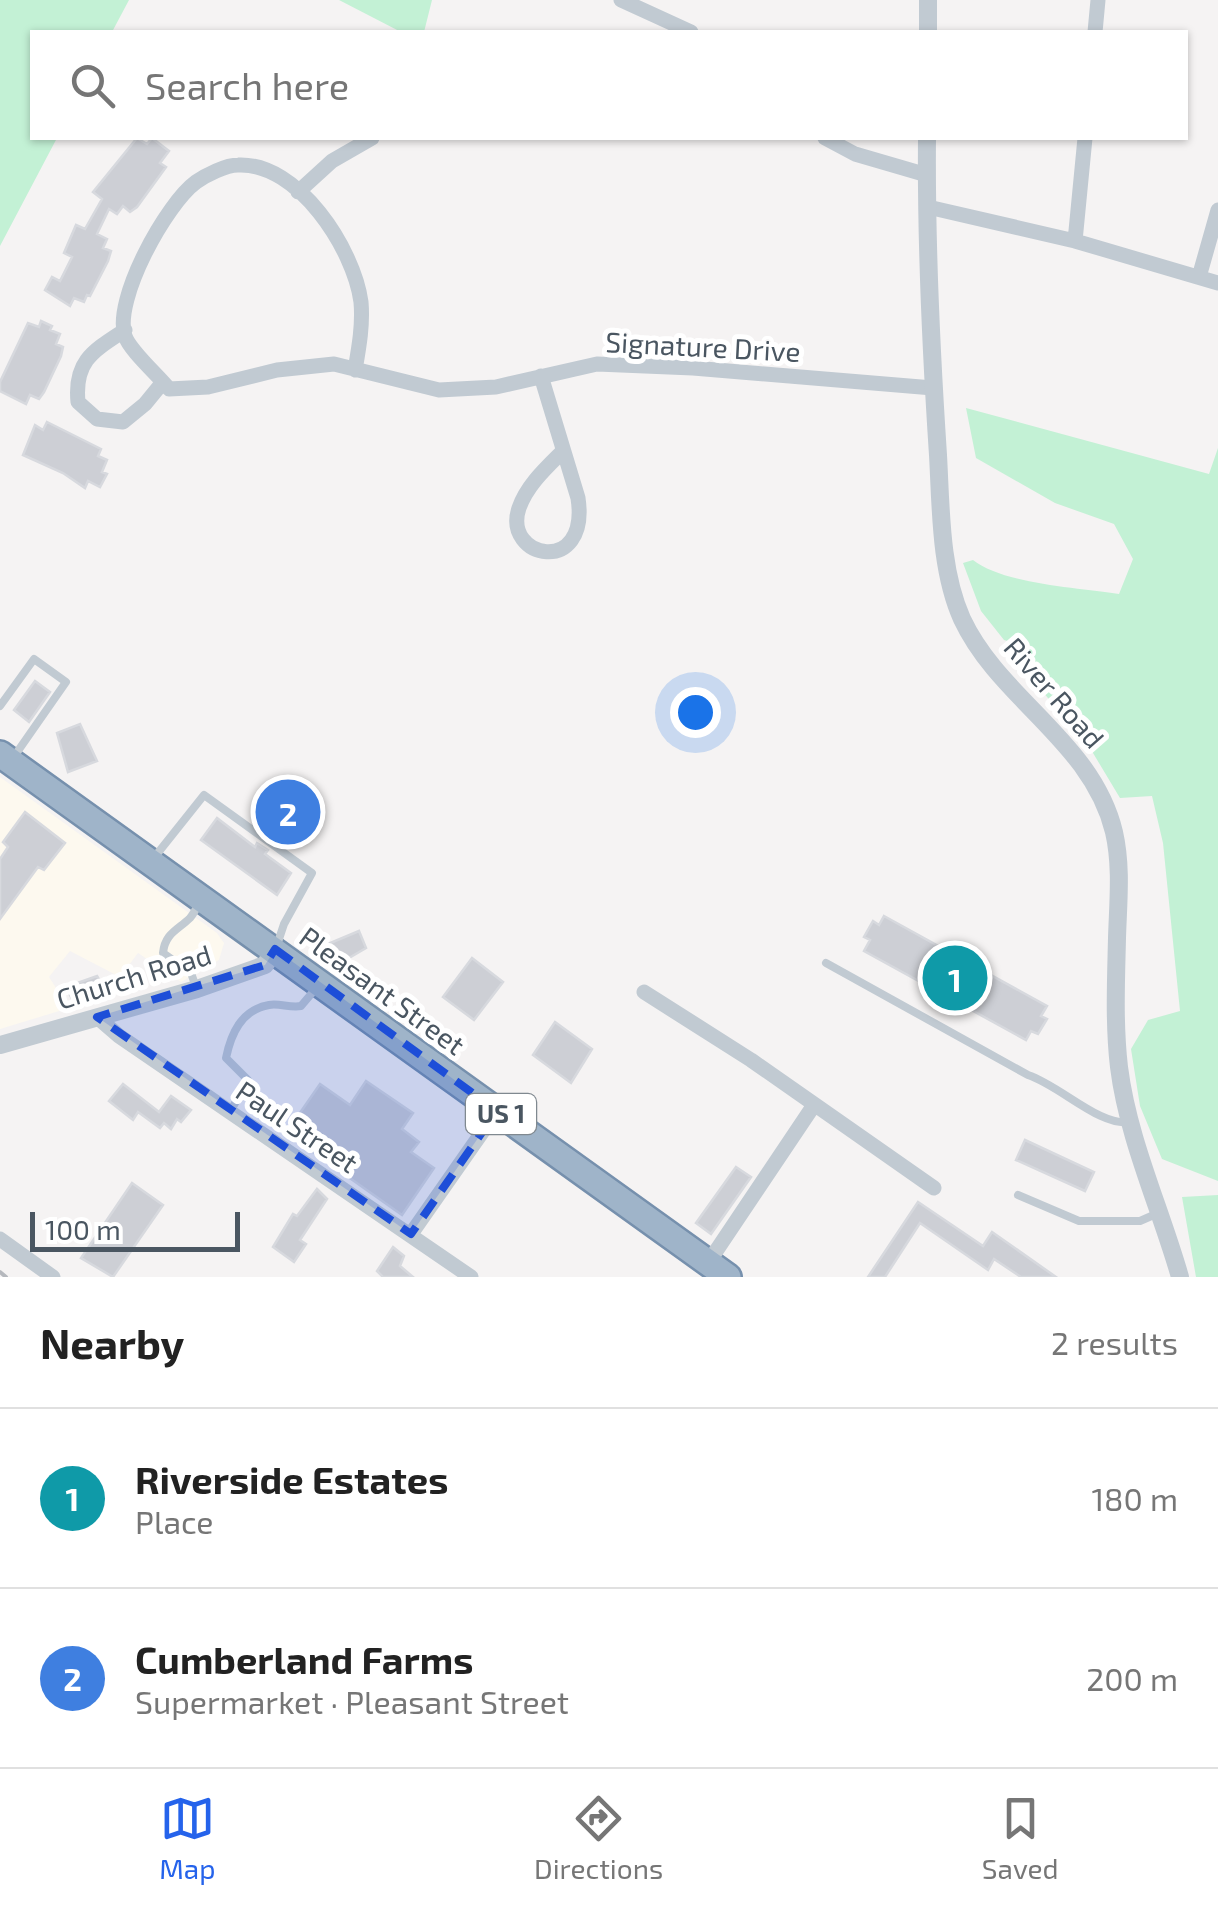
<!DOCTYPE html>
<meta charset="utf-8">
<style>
body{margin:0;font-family:"Exo 2",sans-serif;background:#f6f6f6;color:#222}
.scale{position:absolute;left:30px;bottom:25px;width:210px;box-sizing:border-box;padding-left:10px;border:5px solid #4a5661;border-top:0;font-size:28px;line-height:35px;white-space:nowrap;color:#4a5661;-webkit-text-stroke:8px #fff;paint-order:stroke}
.you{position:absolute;left:695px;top:712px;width:35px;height:35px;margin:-25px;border:8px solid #fff;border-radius:50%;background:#1a73e8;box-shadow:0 0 0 15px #1a73e833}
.badge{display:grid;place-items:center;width:65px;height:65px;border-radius:50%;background:#2563eb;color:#fff;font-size:32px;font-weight:700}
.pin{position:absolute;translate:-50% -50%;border:5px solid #fff;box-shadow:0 2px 10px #0006}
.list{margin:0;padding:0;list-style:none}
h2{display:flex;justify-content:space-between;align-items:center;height:130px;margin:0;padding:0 40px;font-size:42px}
h2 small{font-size:32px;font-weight:400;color:#767676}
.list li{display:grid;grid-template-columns:65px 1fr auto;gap:30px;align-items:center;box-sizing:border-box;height:180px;padding:0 40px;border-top:2px solid #e0e0e0}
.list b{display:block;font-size:38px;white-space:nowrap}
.list p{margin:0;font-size:32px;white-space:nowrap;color:#767676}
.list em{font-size:32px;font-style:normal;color:#767676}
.icon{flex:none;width:55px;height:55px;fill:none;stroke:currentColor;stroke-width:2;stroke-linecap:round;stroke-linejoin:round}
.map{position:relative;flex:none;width:1218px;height:1277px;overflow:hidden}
.search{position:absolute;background:#fff;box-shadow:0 2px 8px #0004;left:30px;right:30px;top:30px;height:110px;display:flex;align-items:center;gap:25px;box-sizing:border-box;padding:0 35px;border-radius:0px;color:#767676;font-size:38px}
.sheet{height:490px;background:#fff}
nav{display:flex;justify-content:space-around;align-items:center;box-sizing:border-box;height:140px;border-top:2px solid #e0e0e0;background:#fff;font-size:28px;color:#767676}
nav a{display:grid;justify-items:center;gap:5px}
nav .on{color:#2563eb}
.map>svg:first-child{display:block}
</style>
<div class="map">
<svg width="1218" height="1277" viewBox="0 0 1218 1277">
<rect width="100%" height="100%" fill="#f5f3f3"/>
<path fill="#fdf9ef" d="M0 777 217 933 224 943 219 960 181 982 138 953 120 977 70 951 49 977 69 1008 0 1029Z"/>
<path fill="#c3f1d5" d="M0 0H129L112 32H32V138H57L0 246Z
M339 0H432L424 32H401Z
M966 408 1209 474 1218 448V1181L1162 1159 1140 1106 1131 1049 1148 1020 1180 1011 1163 843 1152 796 1120 798 1090 748 1021 666 1031 654 1028 647 1004 640 981 611 963 563 973 560C1003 584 1080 588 1119 594L1133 559 1114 524 1055 503 976 458Z
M1218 1195V1277H1196L1182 1197Z"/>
<path fill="#cdcfd5" stroke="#d7d9de" stroke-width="2.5" d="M137 138 147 144 152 138 169 151 160 163 166 167 137 207 130 212 123 206 117 214 109 209 97 234 107 239 103 248 111 251 108 261 90 296 87 295 84 302 74 298 70 306 45 290 52 277 60 281 72 257 64 253 76 225 85 229 102 199 93 192Z
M41 321 52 326 50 330 60 334 56 344 63 347 61 356 44 392 39 399 30 395 26 404 0 391V382L28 323 39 327Z
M47 422 101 449 98 456 107 460 102 472 107 474 100 487 88 481 85 488 63 473 23 455 35 425 43 430Z
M35 681 50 692 29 722 14 710Z
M80 724 97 761 68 772 57 733Z
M272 783 322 818 305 842 284 827 276 838 266 830 273 820 254 806Z
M25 812 65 843 44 870 38 867 0 919V859L8 847 3 842Z
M217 818 255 847 257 843 268 850 265 854 291 873 277 895 201 840Z
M884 916 1047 1006 1041 1016 1047 1019 1038 1034 1031 1031 1026 1040 864 951 870 940 864 937 873 921 879 925Z
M359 931 366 948 337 965 328 944Z
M472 958 503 982 474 1020 443 997Z
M97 976 106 991 74 1003 66 987Z
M555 1022 592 1049 571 1083 533 1055Z
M366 1081 413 1113 402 1129 419 1142 411 1152 434 1168 402 1215 286 1133 320 1084 350 1105Z
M123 1084 159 1112 171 1096 191 1110 181 1122 177 1119 171 1129 164 1123 160 1128 138 1112 133 1120 109 1101Z
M1025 1140 1094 1172 1085 1191 1016 1160Z
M736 1167 751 1177 711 1234 696 1223Z
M132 1183 163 1205 113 1277 81 1258Z
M317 1189 327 1199 300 1240 306 1244 294 1262 273 1247 293 1214 297 1216Z
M918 1202 983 1246 992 1232 1056 1277H1021L994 1259 988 1270 920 1223 885 1277H868Z
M393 1247 404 1256 400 1266 413 1277H383L377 1271Z"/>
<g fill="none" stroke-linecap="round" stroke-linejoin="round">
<defs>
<path id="trunk" d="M0 754 728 1277"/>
</defs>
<use href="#trunk" stroke="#7690ad" stroke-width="30"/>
<path stroke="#c1cad2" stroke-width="8" d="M0 706 34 659 66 682 13 758
M153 859 204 795 312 873 284 924 277 945
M826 963 1028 1075C1061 1086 1100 1127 1130 1122
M196 987 191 973 163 953C165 933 178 930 190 918 194 913 197 907 200 902
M230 1112 248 1080 226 1058C231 1034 241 1010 269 1005 279 1003 290 1008 301 1006L318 986
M1018 1195 1079 1221H1140L1156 1214"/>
<path stroke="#c1cad2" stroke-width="15" d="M621 0 691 32
M1095 32 1098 0
M825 138 855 154 927 175
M298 192 332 161 372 138
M928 207 1075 241 1218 283
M1075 241 1085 138
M1199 277 1218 210
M125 330C93 351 74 361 78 402L97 419 123 422 145 404 163 382
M355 370C359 347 363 325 361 302 354 249 298 162 238 165 226 165 206 175 196 182 166 204 113 300 125 336 130 351 159 376 169 389L208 387 277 370 334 364 439 390 496 387 597 364 693 368 933 388
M541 376 578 498C590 577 502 559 519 508 527 485 546 468 563 451
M644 992 751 1060 934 1188
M97 1017 119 1036 471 1277
M411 1234 497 1111
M0 1239 53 1277
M708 1263 814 1105"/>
<path stroke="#c1cad2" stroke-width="18" d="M928 32V0
M927 138C926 243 931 349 938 455 941 508 940 570 962 619 1000 700 1092 741 1114 832 1122 867 1118 903 1117 938 1116 981 1114 1024 1119 1067 1128 1139 1160 1207 1180 1277
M0 1045 197 989 265 965 275 949"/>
<use href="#trunk" stroke="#9fb4c9" stroke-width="25"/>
<path stroke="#b5b8bd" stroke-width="4" d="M0 1272 6 1277"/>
</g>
<path fill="#1d4ed8" fill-opacity="0.2" stroke="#1d4ed8" stroke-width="8" stroke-dasharray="20 12" stroke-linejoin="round" d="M275 949 497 1111 411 1234 97 1017 265 965Z"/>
<g text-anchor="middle" stroke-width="10" stroke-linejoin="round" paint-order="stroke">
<rect fill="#fff" stroke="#808990" stroke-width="2.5" x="466" y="1094" width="70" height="40" rx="8"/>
<g font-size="25" font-weight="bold" fill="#4a5661">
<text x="501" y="1123">US 1</text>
</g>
<g font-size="28" fill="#4a5661" stroke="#fff">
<text transform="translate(703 347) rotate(3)" y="10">Signature Drive</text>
<text transform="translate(1054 693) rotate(49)" y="10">River Road</text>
<text transform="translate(134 977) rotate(-17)" y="10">Church Road</text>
<text transform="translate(382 991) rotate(36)" y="10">Pleasant Street</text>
<text transform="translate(297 1127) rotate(34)" y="10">Paul Street</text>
</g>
</g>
</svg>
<div class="scale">100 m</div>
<div class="you"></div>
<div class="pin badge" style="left:955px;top:978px;background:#0f9aa8">1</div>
<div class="pin badge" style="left:288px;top:812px;background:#3f7fe0">2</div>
<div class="search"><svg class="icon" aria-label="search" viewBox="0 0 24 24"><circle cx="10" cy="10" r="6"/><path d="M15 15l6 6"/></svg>Search here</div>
</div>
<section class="sheet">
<h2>Nearby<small>2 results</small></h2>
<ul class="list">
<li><span class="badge" style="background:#0f9aa8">1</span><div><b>Riverside Estates</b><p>Place</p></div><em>180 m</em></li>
<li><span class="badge" style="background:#3f7fe0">2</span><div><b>Cumberland Farms</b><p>Supermarket · Pleasant Street</p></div><em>200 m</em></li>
</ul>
</section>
<nav>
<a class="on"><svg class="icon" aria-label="map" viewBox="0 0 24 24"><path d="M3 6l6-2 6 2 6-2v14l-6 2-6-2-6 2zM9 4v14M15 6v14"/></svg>Map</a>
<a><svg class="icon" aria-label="directions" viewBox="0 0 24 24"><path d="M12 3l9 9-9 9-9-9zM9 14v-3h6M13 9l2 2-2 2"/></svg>Directions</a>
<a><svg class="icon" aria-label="saved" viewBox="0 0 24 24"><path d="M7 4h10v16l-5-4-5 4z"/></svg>Saved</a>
</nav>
